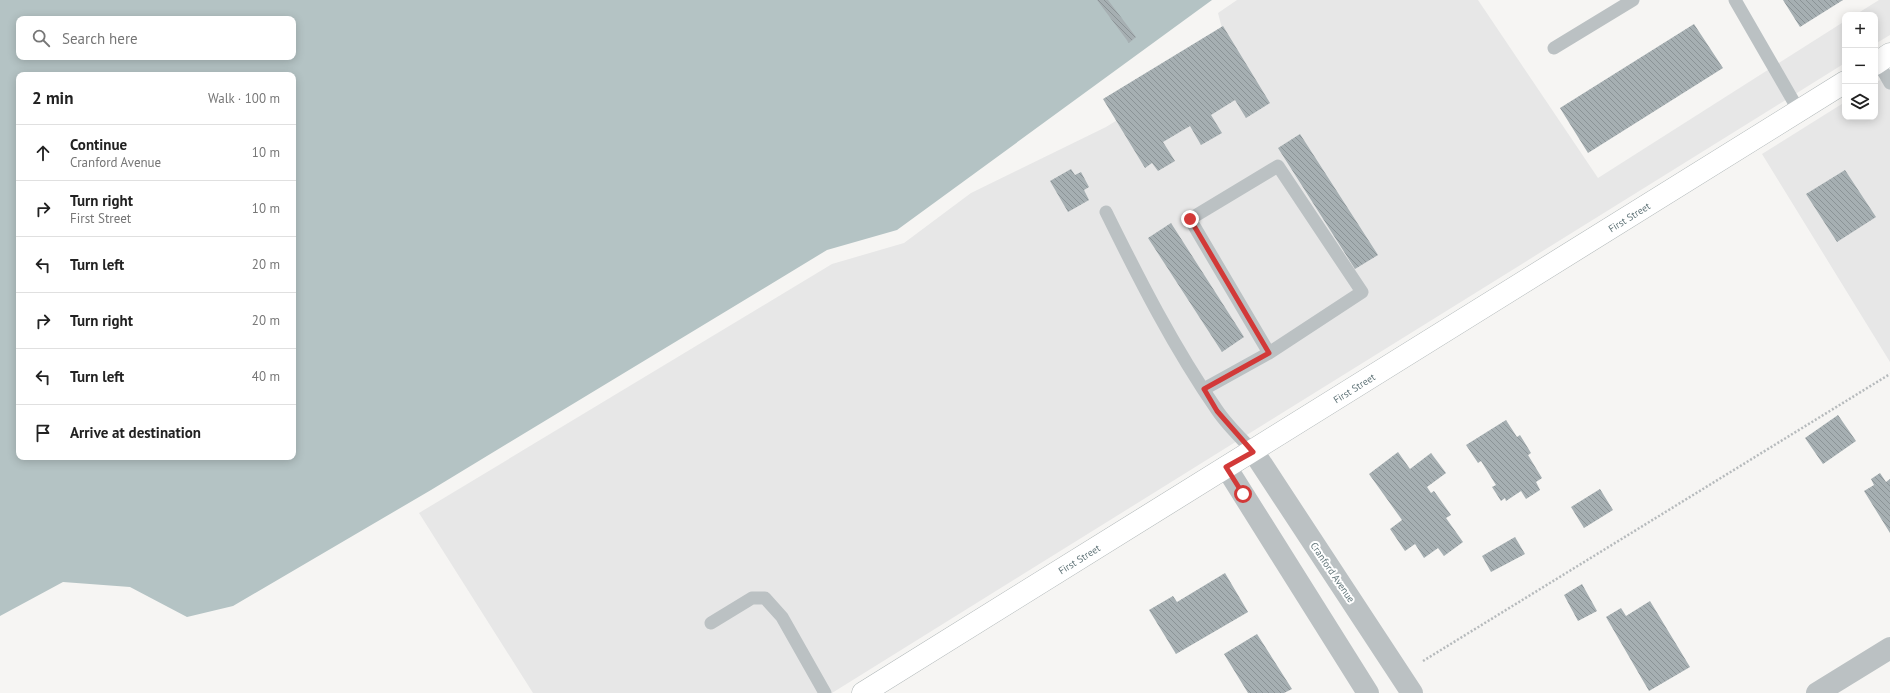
<!DOCTYPE html>
<meta charset="utf-8">
<style>
body{margin:0;font-family:"PT Sans",sans-serif;background:#f6f6f6;color:#222}
.controls{position:absolute;right:12px;top:12px;display:grid;overflow:hidden;border-radius:8px;box-shadow:0 2px 10px #0003}
.controls button{width:36px;height:36px;display:grid;place-items:center;padding:0;border:0;border-bottom:1px solid #e0e0e0;background:#fff;color:#222;font:20px sans-serif}
.stop{position:absolute;width:12px;height:12px;margin:-9px;border:3px solid #d23938;border-radius:50%;background:#fff}
.stop.end{background:#d23938;border-color:#fff;box-shadow:0 1px 4px #0008}
.list{margin:0;padding:0;list-style:none}
h2{display:flex;justify-content:space-between;align-items:center;height:52px;margin:0;padding:0 16px;font-size:17px}
h2 small{font-size:13px;font-weight:400;color:#767676}
.list li{display:grid;grid-template-columns:26px 1fr auto;gap:12px;align-items:center;box-sizing:border-box;height:56px;padding:0 16px;border-top:1px solid #e0e0e0}
.list b{display:block;font-size:15px;white-space:nowrap}
.list p{margin:0;font-size:13px;white-space:nowrap;color:#767676}
.list em{font-size:13px;font-style:normal;color:#767676}
.icon{flex:none;width:22px;height:22px;fill:none;stroke:currentColor;stroke-width:2;stroke-linecap:round;stroke-linejoin:round}
.map{position:relative;flex:none;width:1890px;height:693px;overflow:hidden}
.search{position:absolute;background:#fff;box-shadow:0 2px 10px #0003;left:16px;top:16px;width:280px;height:44px;display:flex;align-items:center;gap:10px;box-sizing:border-box;padding:0 14px;border-radius:8px;color:#767676;font-size:15px}
.panel{position:absolute;background:#fff;box-shadow:0 2px 10px #0003;left:16px;top:72px;width:280px;height:388px;border-radius:8px}
.map>svg:first-child{display:block}
</style>
<div class="map">
<svg width="1890" height="693" viewBox="0 0 1890 693">
<defs>
<pattern id="building-back-hatch" width="6" height="6" patternUnits="userSpaceOnUse"><rect width="6" height="6" fill="#a6afb2"/><path d="M-1 5l2 2M0 0l6 6M5-1l2 2" fill="none" stroke="#8b9396"/></pattern>
</defs>
<rect width="100%" height="100%" fill="#f6f5f3"/>
<path fill="#e7e7e7" d="M1237 0H1478L1598 178 1845 21V63L832 693H533L419 513 832 264 904 243 971 193 1106 127 1228 52 1218 13Z
M1879 0H1890V35L1875 44V15H1855Z
M1890 74V362L1762 154 1845 102V117H1875V83Z"/>
<path fill="#b4c3c4" fill-rule="evenodd" d="M0 0H1212L897 230 827 250 431 490 233 606 187 617 130 587 63 582 0 616ZM19 19H293V57H19ZM19 75H293V457H19Z"/>
<path fill="url(#building-back-hatch)" d="M1097 0H1108L1136 37 1129 43Z
M1783 0H1843L1800 27Z
M1694 24 1723 68 1588 153 1560 108Z
M1223 26 1270 103 1246 118 1235 100 1211 115 1222 133 1201 145 1190 126 1163 142 1175 161 1158 171 1152 163 1145 168 1103 99Z
M1300 134 1378 255 1355 269 1278 148Z
M1071 169 1075 175 1081 172 1089 187 1084 190 1089 200 1068 212 1050 181Z
M1845 170 1876 217 1837 242 1806 194Z
M1171 223 1244 337 1222 352 1148 238Z
M1838 415 1856 441 1823 464 1805 438Z
M1506 420 1517 437 1520 435 1531 453 1528 455 1542 478 1536 482 1540 490 1526 499 1521 491 1506 501 1505 498 1501 501 1492 487 1496 485 1481 461 1478 463 1466 445Z
M1398 452 1410 469 1431 453 1446 473 1427 487 1431 493 1434 491 1451 515 1446 518 1463 542 1444 556 1438 548 1424 558 1415 544 1405 551 1390 529 1402 520 1369 474Z
M1880 473 1886 482 1890 479V533L1864 491 1874 485 1871 479Z
M1600 489 1613 510 1584 528 1571 507Z
M1515 537 1525 554 1491 572 1482 556Z
M1225 573 1248 612 1176 654 1149 610 1173 596 1177 602Z
M1582 584 1597 611 1578 621 1564 595Z
M1650 601 1690 667 1649 691 1606 617 1621 608 1626 616Z
M1257 634 1292 689 1284 693H1248L1224 654Z"/>
<g fill="none" stroke-linecap="round" stroke-linejoin="round">
<defs>
<path id="primary" d="M1875 64 1890 54
M863 693 1845 82"/>
</defs>
<use href="#primary" stroke="#afb6b7" stroke-width="23"/>
<path stroke="#b6babc" stroke-width="2.5" stroke-dasharray="2 2" stroke-linecap="butt" d="M1423 661 1890 374"/>
<path stroke="#bbc1c3" stroke-width="13" d="M1735 0 1799 111
M1554 48 1633 0
M1878 62 1890 83
M1106 212C1139 279 1174 348 1217 410 1227 425 1241 438 1253 451
M1204 389 1269 353 1362 292 1278 166 1190 219 1269 353
M711 623 752 598H765L782 617 825 693"/>
<path stroke="#bbc1c3" stroke-width="22" d="M1253 451 1412 693
M1226 467 1368 693
M1817 693 1890 648"/>
<use href="#primary" stroke="#fff" stroke-width="22"/>
</g>
<g fill="none" stroke-linecap="round" stroke-linejoin="round">
<path stroke="#d23938" stroke-width="5" d="M1190 219 1269 353 1204 389 1217 411 1253 452 1226 467 1243 494"/>
</g>
<g text-anchor="middle" stroke-width="4" stroke-linejoin="round" paint-order="stroke">
<g font-size="10" fill="#64777b" stroke="#fff">
<text transform="translate(1629 217) rotate(-32)" y="4">First Street</text>
<text transform="translate(1354 388) rotate(-32)" y="4">First Street</text>
<text transform="translate(1079 559) rotate(-32)" y="4">First Street</text>
<text transform="translate(1333 572) rotate(56)" y="4">Cranford Avenue</text>
</g>
</g>
</svg>
<div class="controls">
<button>+</button>
<button>−</button>
<button><svg class="icon" aria-label="layers" viewBox="0 0 24 24"><path d="M12 4l9 5-9 5-9-5zM3 14l9 5 9-5"/></svg></button>
</div>
<div class="stop" style="left:1243px;top:494px"></div>
<div class="stop end" style="left:1190px;top:219px"></div>
<div class="search"><svg class="icon" aria-label="search" viewBox="0 0 24 24"><circle cx="10" cy="10" r="6"/><path d="M15 15l6 6"/></svg>Search here</div>
<section class="panel">
<h2>2 min<small>Walk · 100 m</small></h2>
<ul class="list">
<li><svg class="icon" aria-label="ahead" viewBox="0 0 24 24"><path d="M12 20V5M6 11l6-6 6 6"/></svg><div><b>Continue</b><p>Cranford Avenue</p></div><em>10 m</em></li>
<li><svg class="icon" aria-label="right" viewBox="0 0 24 24"><path d="M7 20v-9h11M14 6l5 5-5 5"/></svg><div><b>Turn right</b><p>First Street</p></div><em>10 m</em></li>
<li><svg class="icon" aria-label="left" viewBox="0 0 24 24"><path d="M17 20v-9H6M10 6l-5 5 5 5"/></svg><div><b>Turn left</b></div><em>20 m</em></li>
<li><svg class="icon" aria-label="right" viewBox="0 0 24 24"><path d="M7 20v-9h11M14 6l5 5-5 5"/></svg><div><b>Turn right</b></div><em>20 m</em></li>
<li><svg class="icon" aria-label="left" viewBox="0 0 24 24"><path d="M17 20v-9H6M10 6l-5 5 5 5"/></svg><div><b>Turn left</b></div><em>40 m</em></li>
<li><svg class="icon" aria-label="arrive" viewBox="0 0 24 24"><path d="M6 21V4h12l-3 4 3 4H6"/></svg><div><b>Arrive at destination</b></div></li>
</ul>
</section>
</div>
